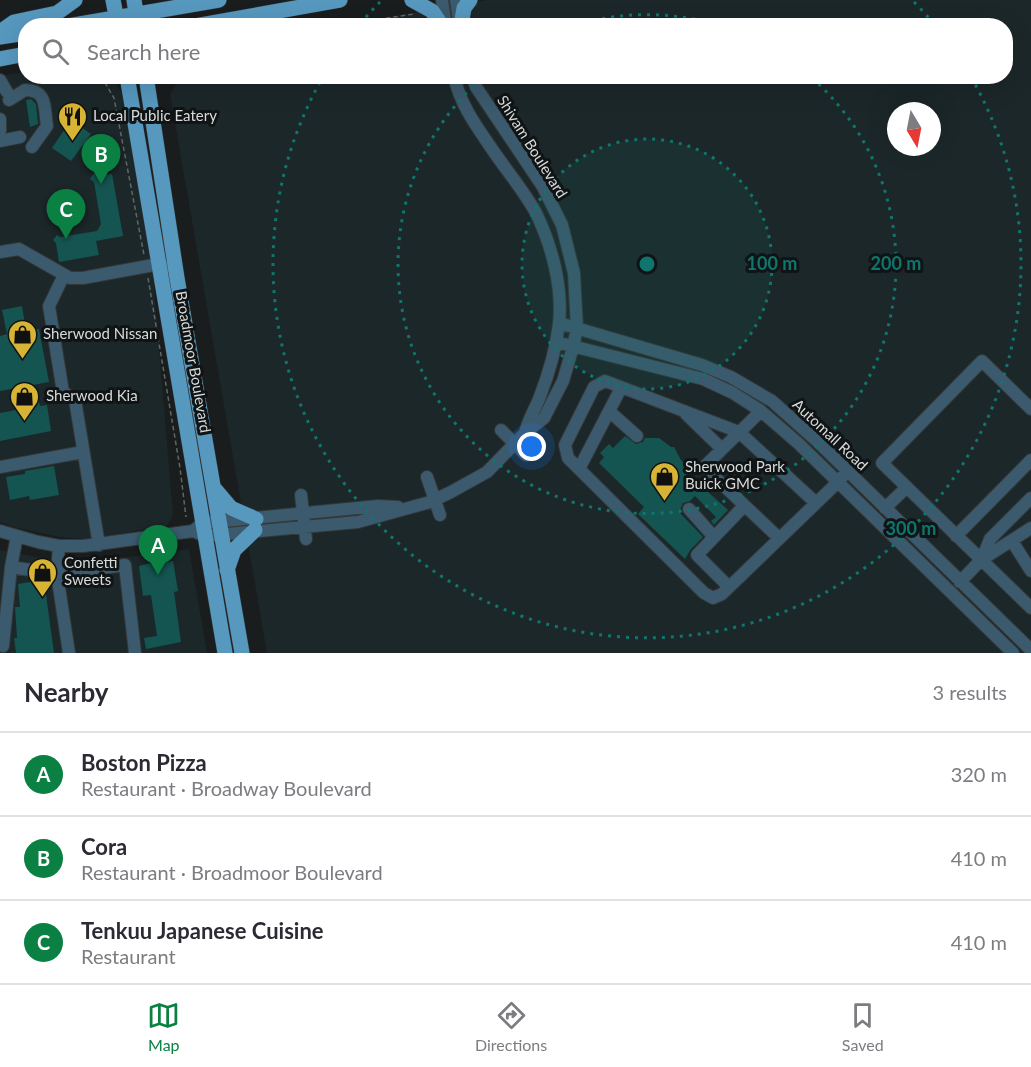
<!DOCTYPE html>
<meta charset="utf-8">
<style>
body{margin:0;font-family:Lato,sans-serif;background:#f7f7f7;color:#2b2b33}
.compass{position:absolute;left:887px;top:102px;width:54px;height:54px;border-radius:50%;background:#fff;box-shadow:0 6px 24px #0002;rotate:170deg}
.you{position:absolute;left:532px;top:447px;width:21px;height:21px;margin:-15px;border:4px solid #fff;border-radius:50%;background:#1a73e8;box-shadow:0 0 0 9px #1a73e833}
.badge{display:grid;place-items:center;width:39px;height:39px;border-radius:50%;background:#0b8043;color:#fff;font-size:20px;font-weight:700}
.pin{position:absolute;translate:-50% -50px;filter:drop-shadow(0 2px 3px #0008)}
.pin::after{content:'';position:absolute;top:32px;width:21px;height:18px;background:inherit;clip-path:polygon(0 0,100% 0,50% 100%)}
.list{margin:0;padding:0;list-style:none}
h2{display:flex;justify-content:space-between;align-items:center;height:78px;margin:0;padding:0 24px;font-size:26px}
h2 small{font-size:20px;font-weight:400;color:#7c7c81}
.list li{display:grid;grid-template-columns:39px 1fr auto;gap:18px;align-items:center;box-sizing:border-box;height:84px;padding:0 24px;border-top:2px solid #e1e1e2}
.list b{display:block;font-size:22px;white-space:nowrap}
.list p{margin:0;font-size:20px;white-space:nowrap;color:#7c7c81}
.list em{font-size:20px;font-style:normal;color:#7c7c81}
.icon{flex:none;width:33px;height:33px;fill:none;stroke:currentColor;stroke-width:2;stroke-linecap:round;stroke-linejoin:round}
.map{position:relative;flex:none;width:1031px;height:653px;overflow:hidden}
.search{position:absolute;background:#fff;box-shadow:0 6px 24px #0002;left:18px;right:18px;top:18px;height:66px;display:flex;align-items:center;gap:15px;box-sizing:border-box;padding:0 21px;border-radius:24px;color:#7c7c81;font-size:22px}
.sheet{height:330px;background:#fff}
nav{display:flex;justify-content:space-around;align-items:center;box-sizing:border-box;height:84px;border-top:2px solid #e1e1e2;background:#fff;font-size:16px;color:#7c7c81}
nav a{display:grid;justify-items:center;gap:3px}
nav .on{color:#0b8043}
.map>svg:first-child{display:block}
</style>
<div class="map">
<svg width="1031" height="653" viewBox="0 0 1031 653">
<rect width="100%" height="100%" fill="#191d1e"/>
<path fill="#1c272a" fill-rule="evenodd" d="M487 0H1031V653H267L170 94 182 76H1006V26L344 25ZM896 111H932V147H896Z
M25 72 26 76 110 77 123 94 152 265 173 515 167 526 85 539 60 537 14 527 0 522V76Z
M189 549 207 653H0V550L53 560 128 557Z"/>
<path fill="#155551" d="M31 99 36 104 38 124 30 127 26 100Z
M71 120 91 134 71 161 52 148Z
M94 173 98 176 112 174 123 236 96 241 99 255 59 262 56 243 53 240 57 235 60 237 97 231 101 224 94 182 90 179Z
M22 306 26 331 39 329 49 382 0 391V336L7 334 2 310Z
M38 398 40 406 47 405 51 431 0 441V413L16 410 15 403Z
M625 436 636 444 643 442 645 438H659L671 447H674L681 460 690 469V476L728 510 714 525 711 521 716 517 695 496 690 501 683 503 679 512 703 537 691 549 685 559 638 514 644 507 599 463 604 457 600 453 609 444 613 448Z
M54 466 59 495 30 500 29 496 10 500 6 477 25 474V471Z
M162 560V563L173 561 178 591 174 592 181 642 146 649 144 638 157 636 151 595 143 596 139 566Z
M44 580 54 653H16L14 638H17L15 607H20L18 584Z"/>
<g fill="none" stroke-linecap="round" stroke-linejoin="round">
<defs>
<path id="minor" d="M442 0 446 26
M456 0 459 21
M454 76C460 104 476 126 492 149 506 170 524 191 536 213 552 246 563 288 559 324 556 349 548 376 539 399 534 411 528 420 525 433
M0 80 7 92
M9 100 25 90C48 90 44 108 47 126L32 147
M0 119V131
M0 141 20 137
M0 252 19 249 70 278H83L159 264 166 267
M64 275 49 306 63 392 75 400 99 545
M559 323 702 365 731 377 772 401 818 442 1031 650
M556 342 703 379 733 393 761 411 799 444 1013 653
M1031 409 982 361 882 463 1031 608
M609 411 637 436
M761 411 704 467 779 538
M686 414 722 449
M501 430 526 455
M0 467 83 452
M579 469 621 388
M427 477 440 515
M301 495 306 539
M816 503 739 432 605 381 594 387 565 445 568 458 704 593 713 598 722 594 838 482 847 471
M885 508 907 487
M689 509 714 537
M0 531 38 542 59 546H83L193 531 203 523 378 506 398 507
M193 531 205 536 358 522 430 502 451 492 487 472 525 433 544 418 563 381 573 347 577 328 574 273 562 225 543 187 476 87 472 76
M956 536 1031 460
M1012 541 1031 571
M59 546 57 574 69 653
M982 559 990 539 1031 498
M11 567 17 536
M960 582 981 560 1031 528
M729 587 697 555 744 506
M3 646 11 567 57 574 125 565 135 653"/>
<path id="major" d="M113 0 118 26
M134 0 138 26
M412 0 432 11 442 26
M68 26 219 0
M195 26 340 0
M461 26 464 8 470 0
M0 32 14 22 57 13 75 0
M0 37 26 33
M0 59 26 54
M127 76 225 653
M146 76 177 278 242 653
M214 488 231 508 256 519
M227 570 234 550 255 530"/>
</defs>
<use href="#minor" stroke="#343838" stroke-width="14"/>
<use href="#major" stroke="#343838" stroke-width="16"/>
<path stroke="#626666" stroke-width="1.5" stroke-dasharray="4.5 3" stroke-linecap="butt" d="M334 26 414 14
M101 76 114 98 144 255
M148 278 180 468 186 517"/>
<use href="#minor" stroke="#3c5a6d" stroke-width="12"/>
<use href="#major" stroke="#5798bf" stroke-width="15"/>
</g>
<circle cx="647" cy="264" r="125" fill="#0f766e" fill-opacity=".12"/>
<g fill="none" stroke="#0f766e" stroke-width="3" stroke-dasharray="3 6">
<circle cx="647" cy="264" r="125"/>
<path d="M576 25A249 249 0 0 1 718 25M812 78A249 249 0 1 1 482 78"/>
<path d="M360 24A374 374 0 0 1 380 2M914 2A374 374 0 0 1 934 24M971 77A374 374 0 1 1 323 77"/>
</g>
<defs>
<symbol id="restaurant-pin" viewBox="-11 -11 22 30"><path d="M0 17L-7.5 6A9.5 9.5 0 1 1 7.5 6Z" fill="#d8b434" stroke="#101415"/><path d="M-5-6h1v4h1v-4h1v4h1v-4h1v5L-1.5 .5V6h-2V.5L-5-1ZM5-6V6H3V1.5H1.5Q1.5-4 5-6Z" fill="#111"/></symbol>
<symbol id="shop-pin" viewBox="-11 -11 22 30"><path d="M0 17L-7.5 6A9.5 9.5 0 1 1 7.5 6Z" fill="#d8b434" stroke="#101415"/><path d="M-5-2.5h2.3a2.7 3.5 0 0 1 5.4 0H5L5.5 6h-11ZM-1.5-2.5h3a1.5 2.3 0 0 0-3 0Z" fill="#111"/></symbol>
</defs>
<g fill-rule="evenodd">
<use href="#restaurant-pin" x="56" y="100" width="33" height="45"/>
<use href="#shop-pin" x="6" y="318" width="33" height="45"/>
<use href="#shop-pin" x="8" y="380" width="33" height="45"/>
<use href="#shop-pin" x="648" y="460" width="33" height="45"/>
<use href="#shop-pin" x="26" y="556" width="33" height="45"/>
</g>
<g text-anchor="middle" stroke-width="6" stroke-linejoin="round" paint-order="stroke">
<g font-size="15" fill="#d8dbdb" stroke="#101415" text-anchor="start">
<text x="93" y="121">Local Public Eatery</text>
<text x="43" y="339">Sherwood Nissan</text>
<text x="46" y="401">Sherwood Kia</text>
<text x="685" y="472">Sherwood Park<tspan x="685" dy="17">Buick GMC</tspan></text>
<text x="64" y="568">Confetti<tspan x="64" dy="17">Sweets</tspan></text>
</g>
<g font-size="15" fill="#d8dbdb" stroke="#101415">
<text transform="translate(532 147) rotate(58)" y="5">Shivam Boulevard</text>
<text transform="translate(193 362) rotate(80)" y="5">Broadmoor Boulevard</text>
<text transform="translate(830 435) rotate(43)" y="5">Automall Road</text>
</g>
</g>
<circle cx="647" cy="264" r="9" fill="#0f766e" stroke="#101415" stroke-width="3"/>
<g font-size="18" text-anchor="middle" font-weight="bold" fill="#0f766e" stroke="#101415" stroke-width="6" stroke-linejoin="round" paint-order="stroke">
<text x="772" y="270">100 m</text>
<text x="896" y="270">200 m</text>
<text x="911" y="535">300 m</text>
</g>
</svg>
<svg class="compass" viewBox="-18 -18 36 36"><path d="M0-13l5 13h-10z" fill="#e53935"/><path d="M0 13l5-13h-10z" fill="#7c7c81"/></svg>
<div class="you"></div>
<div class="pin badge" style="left:158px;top:575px">A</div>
<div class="pin badge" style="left:101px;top:184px">B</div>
<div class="pin badge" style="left:66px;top:239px">C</div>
<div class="search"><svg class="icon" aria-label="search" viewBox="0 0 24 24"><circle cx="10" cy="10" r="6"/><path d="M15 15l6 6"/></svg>Search here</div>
</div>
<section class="sheet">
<h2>Nearby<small>3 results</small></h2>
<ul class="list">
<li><span class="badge">A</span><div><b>Boston Pizza</b><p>Restaurant · Broadway Boulevard</p></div><em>320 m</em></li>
<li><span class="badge">B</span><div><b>Cora</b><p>Restaurant · Broadmoor Boulevard</p></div><em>410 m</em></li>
<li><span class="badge">C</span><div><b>Tenkuu Japanese Cuisine</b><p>Restaurant</p></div><em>410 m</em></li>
</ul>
</section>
<nav>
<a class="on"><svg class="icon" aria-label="map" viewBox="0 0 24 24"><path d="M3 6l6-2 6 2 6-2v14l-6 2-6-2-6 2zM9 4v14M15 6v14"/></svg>Map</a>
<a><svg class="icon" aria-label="directions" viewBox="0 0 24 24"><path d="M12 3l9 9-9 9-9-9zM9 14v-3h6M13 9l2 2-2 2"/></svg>Directions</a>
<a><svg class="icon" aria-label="saved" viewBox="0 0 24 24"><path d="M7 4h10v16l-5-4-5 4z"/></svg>Saved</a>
</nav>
